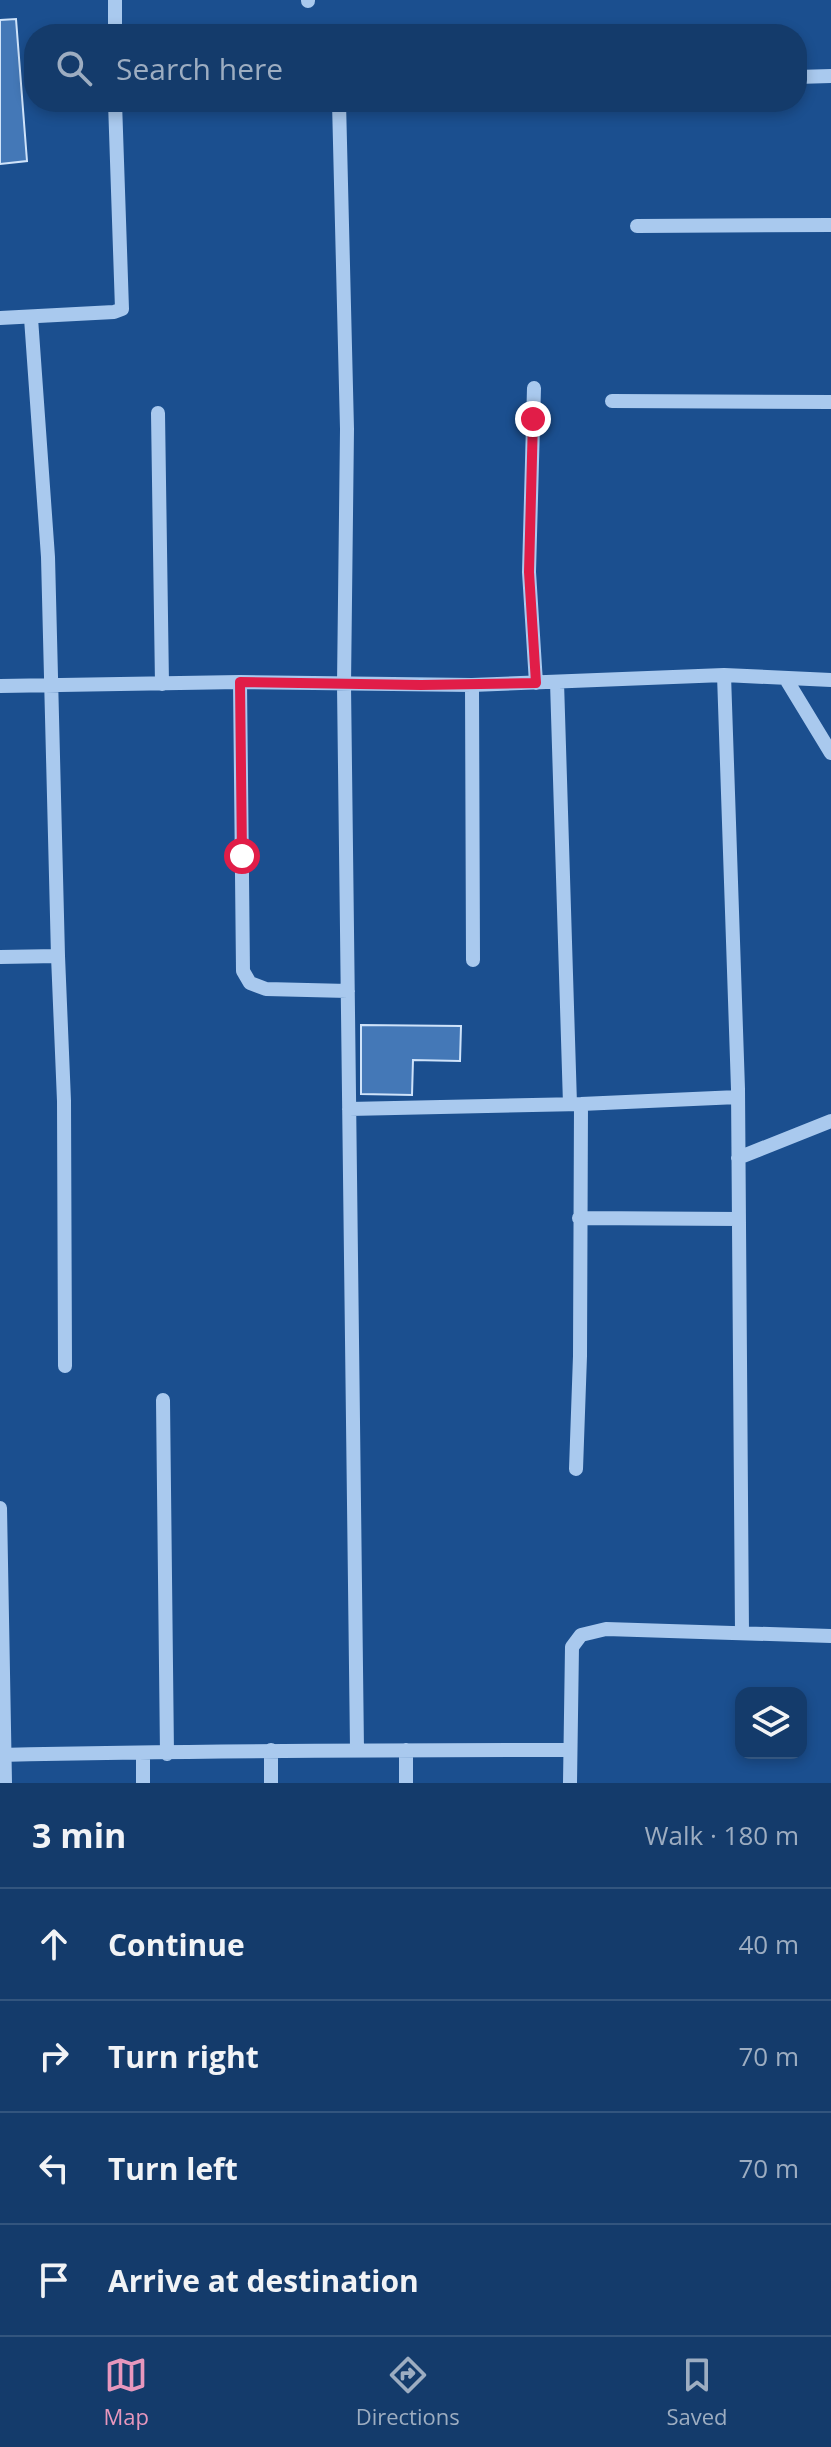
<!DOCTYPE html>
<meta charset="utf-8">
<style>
body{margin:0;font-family:"Open Sans",sans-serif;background:#214673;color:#f1f3f6}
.controls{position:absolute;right:24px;bottom:24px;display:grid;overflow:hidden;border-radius:16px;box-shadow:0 4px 12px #0003}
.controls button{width:72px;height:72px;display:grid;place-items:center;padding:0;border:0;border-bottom:2px solid #33557e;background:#143b6b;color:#f1f3f6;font:40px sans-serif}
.stop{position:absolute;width:24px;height:24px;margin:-18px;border:6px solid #e11d48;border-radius:50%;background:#fff}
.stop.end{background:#e11d48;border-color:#fff;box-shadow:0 2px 8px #0008}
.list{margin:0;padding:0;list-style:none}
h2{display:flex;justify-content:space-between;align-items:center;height:104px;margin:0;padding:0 32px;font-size:34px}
h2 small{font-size:26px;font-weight:400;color:#9dadc1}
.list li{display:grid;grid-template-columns:52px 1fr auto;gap:24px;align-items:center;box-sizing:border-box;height:112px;padding:0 32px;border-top:2px solid #33557e}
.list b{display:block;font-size:30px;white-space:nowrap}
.list em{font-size:26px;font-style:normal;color:#9dadc1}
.icon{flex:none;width:44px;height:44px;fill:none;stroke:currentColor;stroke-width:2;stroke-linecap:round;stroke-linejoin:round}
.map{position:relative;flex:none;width:831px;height:1783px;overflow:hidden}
.search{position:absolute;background:#143b6b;box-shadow:0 4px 12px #0003;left:24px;right:24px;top:24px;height:88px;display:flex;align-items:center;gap:20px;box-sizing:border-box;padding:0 28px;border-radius:32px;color:#9dadc1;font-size:30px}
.sheet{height:552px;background:#143b6b}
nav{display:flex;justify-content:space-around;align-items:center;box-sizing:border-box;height:112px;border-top:2px solid #33557e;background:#143b6b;font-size:22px;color:#9dadc1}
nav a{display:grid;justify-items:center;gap:4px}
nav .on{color:#e797bd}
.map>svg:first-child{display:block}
</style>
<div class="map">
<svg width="831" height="1783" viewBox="0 0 831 1783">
<rect width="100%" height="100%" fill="#1b4f8f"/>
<path fill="#4478b7" stroke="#cfe3fa" stroke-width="2" d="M16 19 27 161 0 164V20Z
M361 1025 461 1026 460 1061 413 1060 412 1095 361 1094Z"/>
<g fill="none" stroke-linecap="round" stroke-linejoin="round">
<path stroke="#a9c9ee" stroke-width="14" d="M308 0V1
M115 34V0
M797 77 831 76
M339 102 347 429 344 685 357 1749
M637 226 831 225
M0 318 114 312 122 309 115 102
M31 318 48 557 58 956 64 1101 65 1366
M534 388 529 572 536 683
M612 401 831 402
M158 413 162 684
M724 675 738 1089 742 1633
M786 679 831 753
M240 682 243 971 250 983 266 989 348 991
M557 682 570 1104
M472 685 473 960
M0 686 240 682 472 685 724 675 831 680
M0 957 58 956
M349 1109 581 1104 738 1097
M738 1158 831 1121
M579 1218 739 1219
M163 1400 167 1754
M576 1469 580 1356 581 1104
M0 1508 5 1783
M406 1750V1783
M0 1755C190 1751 380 1750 570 1750
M143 1783V1754
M271 1783V1750
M570 1783 572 1647 581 1635 606 1629 831 1636"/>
</g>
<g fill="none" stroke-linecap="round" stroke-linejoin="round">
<path stroke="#e11d48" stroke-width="10" d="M242 856 240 682 421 685 536 683 529 572 533 419"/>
</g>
</svg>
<div class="controls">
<button><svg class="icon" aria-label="layers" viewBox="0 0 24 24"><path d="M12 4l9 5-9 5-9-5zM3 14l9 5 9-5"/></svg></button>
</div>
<div class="stop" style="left:242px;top:856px"></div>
<div class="stop end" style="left:533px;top:419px"></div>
<div class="search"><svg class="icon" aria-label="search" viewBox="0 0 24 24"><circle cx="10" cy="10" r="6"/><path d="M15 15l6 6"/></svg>Search here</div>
</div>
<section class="sheet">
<h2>3 min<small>Walk · 180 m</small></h2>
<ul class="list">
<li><svg class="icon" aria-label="ahead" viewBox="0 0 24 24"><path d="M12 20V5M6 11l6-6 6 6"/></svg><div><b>Continue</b></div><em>40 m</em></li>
<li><svg class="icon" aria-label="right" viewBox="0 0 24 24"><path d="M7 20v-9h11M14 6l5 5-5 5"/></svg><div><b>Turn right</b></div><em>70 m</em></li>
<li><svg class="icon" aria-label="left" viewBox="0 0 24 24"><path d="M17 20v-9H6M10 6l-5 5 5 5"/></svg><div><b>Turn left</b></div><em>70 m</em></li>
<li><svg class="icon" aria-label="arrive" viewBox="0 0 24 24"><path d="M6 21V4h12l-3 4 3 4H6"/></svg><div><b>Arrive at destination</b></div></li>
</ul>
</section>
<nav>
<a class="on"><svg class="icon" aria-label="map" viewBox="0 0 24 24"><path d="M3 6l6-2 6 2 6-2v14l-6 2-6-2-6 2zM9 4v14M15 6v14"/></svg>Map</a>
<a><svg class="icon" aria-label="directions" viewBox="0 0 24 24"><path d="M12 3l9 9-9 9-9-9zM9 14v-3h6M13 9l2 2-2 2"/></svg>Directions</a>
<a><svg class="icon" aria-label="saved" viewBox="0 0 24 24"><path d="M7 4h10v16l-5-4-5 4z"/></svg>Saved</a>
</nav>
